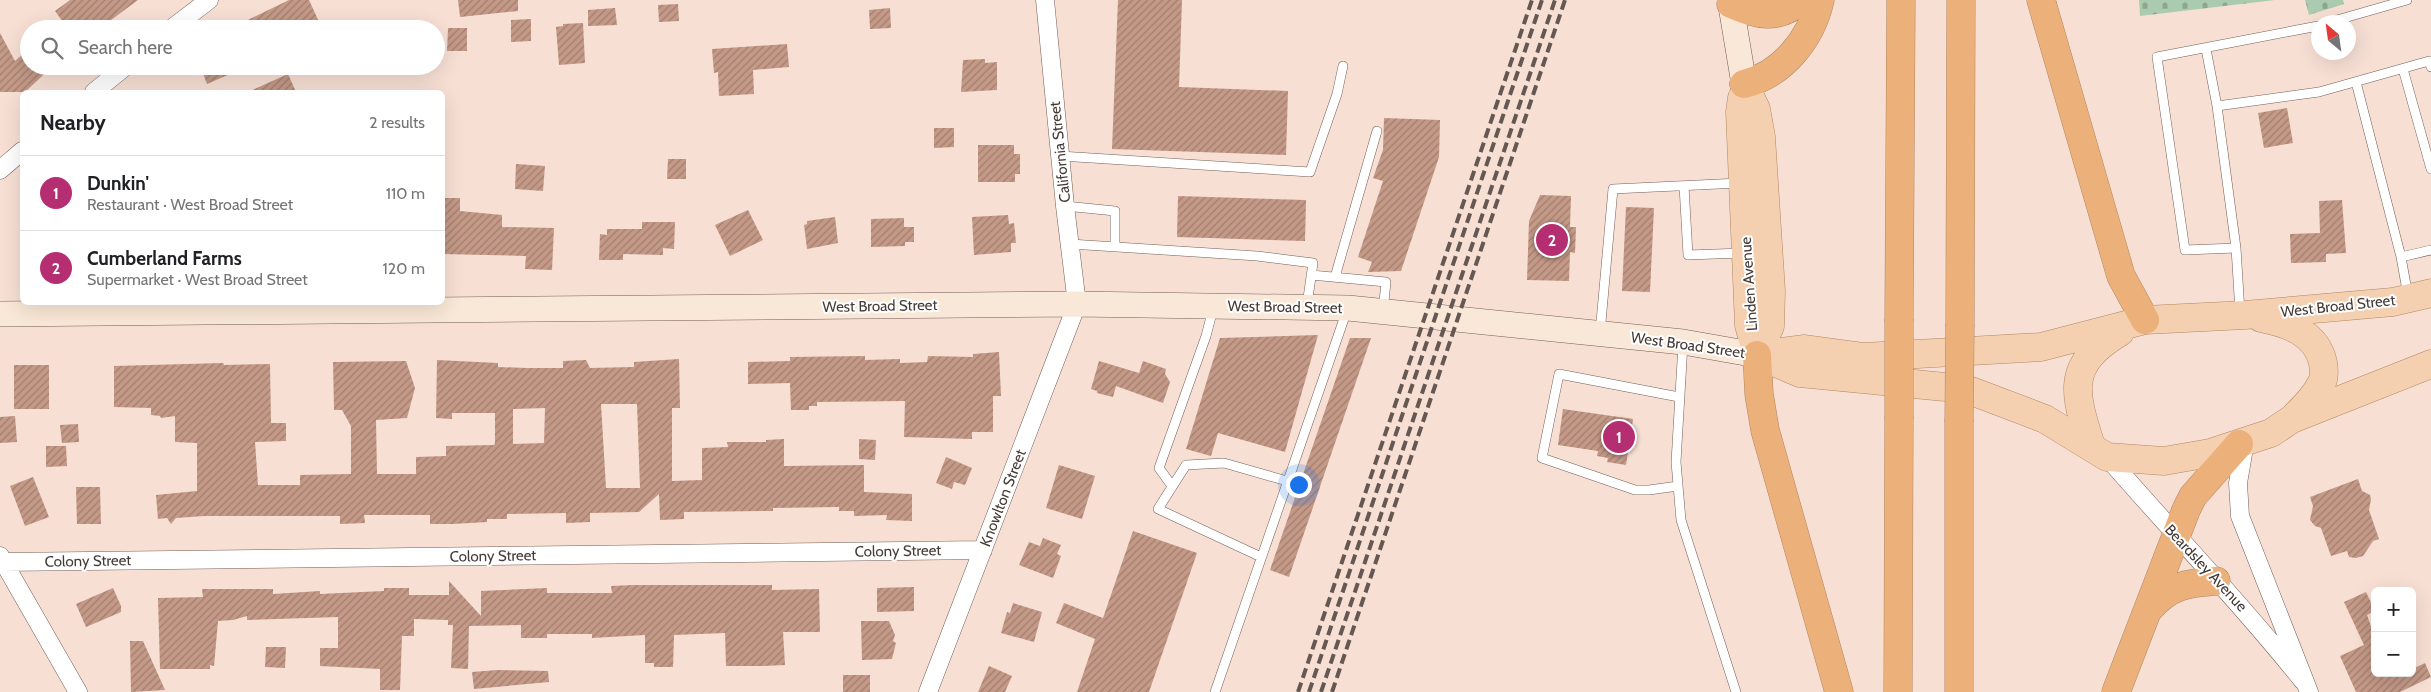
<!DOCTYPE html>
<meta charset="utf-8">
<style>
body{margin:0;font-family:Cabin,sans-serif;background:#f6f6f6;color:#202124}
.controls{position:absolute;right:15px;bottom:15px;display:grid;overflow:hidden;border-radius:8px;box-shadow:0 5px 20px #0002}
.controls button{width:45px;height:45px;display:grid;place-items:center;padding:0;border:0;border-bottom:1px solid #e0e0e0;background:#fff;color:#202124;font:25px sans-serif}
.compass{position:absolute;left:2311px;top:15px;width:45px;height:45px;border-radius:50%;background:#fff;box-shadow:0 5px 20px #0002;rotate:331deg}
.you{position:absolute;left:1298px;top:484px;width:18px;height:18px;margin:-12px;border:4px solid #fff;border-radius:50%;background:#1a73e8;box-shadow:0 0 0 8px #1a73e833}
.badge{display:grid;place-items:center;width:32px;height:32px;border-radius:50%;background:#b52e71;color:#fff;font-size:16px;font-weight:700}
.pin{position:absolute;translate:-50% -50%;border:2px solid #fff;box-shadow:0 1px 5px #0006}
.list{margin:0;padding:0;list-style:none}
h2{display:flex;justify-content:space-between;align-items:center;height:65px;margin:0;padding:0 20px;font-size:21px}
h2 small{font-size:16px;font-weight:400;color:#757577}
.list li{display:grid;grid-template-columns:32px 1fr auto;gap:15px;align-items:center;box-sizing:border-box;height:75px;padding:0 20px;border-top:1px solid #e0e0e0}
.list b{display:block;font-size:19px;white-space:nowrap}
.list p{margin:0;font-size:16px;white-space:nowrap;color:#757577}
.list em{font-size:16px;font-style:normal;color:#757577}
.icon{flex:none;width:28px;height:28px;fill:none;stroke:currentColor;stroke-width:2;stroke-linecap:round;stroke-linejoin:round}
.map{position:relative;flex:none;width:2431px;height:692px;overflow:hidden}
.search{position:absolute;background:#fff;box-shadow:0 5px 20px #0002;left:20px;top:20px;width:425px;height:55px;display:flex;align-items:center;gap:12px;box-sizing:border-box;padding:0 18px;border-radius:28px;color:#757577;font-size:19px}
.panel{position:absolute;background:#fff;box-shadow:0 5px 20px #0002;left:20px;top:90px;width:425px;height:215px;border-radius:8px}
.map>svg:first-child{display:block}
</style>
<div class="map">
<svg width="2431" height="692" viewBox="0 0 2431 692">
<defs>
<pattern id="cemetery-stones" width="16" height="16" patternUnits="userSpaceOnUse" patternTransform="scale(1.25)"><rect width="16" height="16" fill="#aacbaf"/><path d="M2 7V4a2 2 0 0 1 4 0v3zM10 15v-3a2 2 0 0 1 4 0v3z" fill="#8ca68f"/></pattern>
<pattern id="building-hatch" width="6" height="6" patternUnits="userSpaceOnUse" patternTransform="scale(1.25)"><rect width="6" height="6" fill="#c49987"/><path d="M-1 1l2-2M0 6l6-6M5 7l2-2" fill="none" stroke="#a17e6f"/></pattern>
</defs>
<rect width="100%" height="100%" fill="#f7dfd4"/>
<path fill="url(#cemetery-stones)" d="M2139 0H2275L2140 16Z
M2305 0H2343L2344 4 2309 15Z"/>
<path fill="url(#building-hatch)" fill-rule="evenodd" d="M70 0H138L99 29H68L55 11Z
M289 0H309L320 24 311 29H229Z
M458 0H518V11L460 17Z
M1118 0H1182L1179 87 1288 91 1286 155 1112 149Z
M678 4 679 21 659 22 658 5Z
M615 8 617 25 588 26V10Z
M890 8 891 28 870 29 869 10Z
M531 19V41L511 42V20Z
M583 23 585 63 559 65 556 27 563 26V24Z
M448 28H467V51H447Z
M0 33 15 61 29 49V66H53L25 92H0Z
M787 44 789 67 753 70 754 94 719 96 718 72 714 73 712 49Z
M985 59V63L997 62V90L961 92 963 60Z
M200 66H248L207 84Z
M288 74 296 92H248Z
M2287 108 2293 143 2264 148 2258 113Z
M1384 118 1440 120 1439 157 1401 271 1368 272 1372 262 1358 257 1383 181 1373 178 1383 150Z
M934 128H954V147L934 148Z
M978 145H1014V154H1020V174H1015V182H978Z
M668 159H686V179H667Z
M516 164 545 166 543 191 515 189Z
M1540 195 1571 196 1570 227H1576L1575 253 1570 252 1569 281 1527 280 1529 221Z
M1178 196 1306 200 1305 241 1177 237Z
M442 198H460V211L502 215V227L554 228 552 270 525 269 526 256 442 254Z
M2342 200 2346 253 2326 254V262L2291 263 2290 234 2320 233 2319 201Z
M1626 207 1654 208 1650 292 1622 291Z
M748 210 763 240 730 256 715 225Z
M1008 215 1009 224 1014 223 1016 243H1011V252L974 255 972 217Z
M835 217 838 243 807 249 804 225 807 224V221Z
M904 218V227H914V242H905V246L871 247V219Z
M642 222H675L674 249 663 248V255L623 254V260H599L600 234 607 235V229H642Z
M1318 335 1285 452 1218 433 1211 456 1186 449 1220 338Z
M1350 338H1371L1289 577 1270 570Z
M999 352 1001 396H993V432H972V439L904 437 905 401 817 402V406H809V410H791L790 383 748 384V362L790 361V357L865 356V360L900 359V363L927 362 928 356 973 357V354Z
M679 359 680 408H672V481L702 480V448L728 447 727 442H766V440L784 439V466L864 465V492L912 494V521L886 520 887 515 854 516V511H839V507L773 508V511L684 512V519L660 520 659 494 639 512 590 513V522L566 523V513L507 514V519H487V522L453 524H430V515H364L365 523 340 524V516H204L176 518 171 524 167 518 158 519 156 495 197 491V443L175 442V416L161 418 160 416 151 415V408L114 407V366L223 363 224 365 270 364 271 423H286V441L255 442 258 485H300V475L351 474V426L342 410H334L333 362 406 361 415 388 407 418 376 420 377 474H416V457L446 456V446L494 445 495 443V413H452V419L436 418 437 360 498 363V367L526 368H563V361L586 360 590 368 634 367V362ZM601 404H637L640 488H606ZM545 408 544 443 513 444V409Z
M1099 361 1139 373 1143 361 1166 369 1165 374 1170 382 1163 403 1116 386 1113 397 1097 393V391L1091 389Z
M14 365H49V409H14Z
M1563 409 1633 419 1626 465 1607 462 1608 458 1597 456 1598 451 1558 445Z
M15 416 17 442 0 443V417Z
M78 424 79 442 62 443 60 425Z
M859 439 876 440 875 460 859 459Z
M46 446H66L67 466 46 467Z
M946 457 972 468 965 485 954 482 952 489 936 483Z
M1059 465 1095 476 1082 519 1046 508Z
M33 477 49 517 25 526 10 486Z
M2358 479 2362 491 2370 495 2371 499 2369 510 2379 539 2373 541 2363 556 2356 558 2349 557 2347 551 2331 556 2321 528 2315 526 2310 520 2313 506 2310 497Z
M76 487H100L101 524H77Z
M1133 531 1197 553 1149 692H1077L1095 639 1056 623 1064 603 1103 618Z
M1043 538 1061 545 1057 554 1061 556 1053 578 1019 565 1029 542 1040 546Z
M449 581 481 616V591L547 588V593H612L611 586 634 585H772V590L819 589 820 632H783L785 665 763 666H726L725 633 674 635 673 667H654V663H645V635L592 638V634H547V638H521V625L469 626 468 669 451 668 453 625H448V620L414 619V636H402L400 690H380V669L320 666V648H338V617L247 620V616L233 620 218 621 214 666 210 665V669H160L158 598 203 597 202 589H273V594L320 591V594L384 591V588H409V595H449Z
M914 587V611L877 612V588Z
M113 588 121 606V612L86 627 76 604Z
M2366 592 2375 611 2367 615 2375 638V673H2412V669L2425 663 2431 677 2400 692H2356L2340 656 2364 645 2344 602Z
M1013 603 1042 612 1034 642 1001 633 1007 612 1010 613Z
M861 621H889L895 635 893 641 896 643 892 659 862 660Z
M130 641H143L165 690 131 692Z
M266 647H286L285 668 265 667Z
M989 666 1012 676 1005 692H978Z
M497 670 548 671 549 682 474 689 472 672Z
M843 675H870V692H843Z"/>
<g fill="none" stroke-linecap="round" stroke-linejoin="round">
<defs>
<path id="lane" d="M2330 22 2407 0
M2206 49 2217 106 2319 92 2429 61 2431 67
M2403 69 2431 169
M2356 82 2401 257 2408 296
M2217 106 2236 248 2240 312
M1060 156 1310 172 1337 94 1343 66
M1684 186 1688 255 1743 253
M1065 206 1115 211V247
M1070 244 1257 256 1313 263 1307 305
M2236 248 2185 250 2157 57 2318 26
M2401 257 2431 250
M1311 275 1386 282 1383 311
M1335 277 1377 131
M1600 333 1613 189 1740 183
M1683 344 1676 462 1681 520 1736 692
M1172 486 1159 468 1206 336 1213 309
M1678 486 1649 490H1635L1542 458 1559 374 1679 397
M1261 557 1158 509 1186 465 1224 463 1287 481
M1215 692 1347 310"/>
<path id="street" d="M171 29 209 0
M94 92 126 66
M0 170 22 151
M2245 442 2238 483 2240 516 2309 692
M2107 457C2172 532 2241 603 2303 681
M0 556 78 692
M3 562 983 550
M928 692 1077 304 1065 206 1045 0"/>
<path id="secondary" d="M1730 0 1744 84
M0 314 1077 304 1348 308 1683 342 1757 355"/>
<path id="primary" d="M1744 84 1756 109 1761 137 1771 291 1770 326 1757 355
M1742 98 1740 112 1749 325 1757 355
M2261 318C2287 323 2317 333 2323 363 2324 369 2325 376 2322 382 2316 395 2306 405 2296 415
M1757 355 1800 373 1966 389 2045 419 2107 457 2164 461 2210 453 2271 433 2292 419 2431 364
M1758 355 1805 349 1864 357 2041 347 2145 320 2245 315 2393 302 2431 293
M2091 446C2074 392 2065 365 2120 332"/>
<path id="highway" d="M2041 0 2121 276 2145 320
M1731 4C1756 15 1778 21 1801 0
M1744 84C1783 74 1811 39 1820 0
M1899 319 1901 0
M1960 324 1961 0
M1757 355 1759 394 1765 430 1839 692
M2149 609C2169 586 2186 583 2216 581
M1898 692 1899 419
M1959 692V422
M2116 692 2186 510 2193 496 2239 444"/>
</defs>
<use href="#lane" stroke="#745f57" stroke-width="10"/>
<use href="#street" stroke="#745f57" stroke-width="19"/>
<use href="#secondary" stroke="#745f57" stroke-width="26"/>
<use href="#primary" stroke="#b18763" stroke-width="29"/>
<use href="#highway" stroke="#b18763" stroke-width="29"/>
<use href="#lane" stroke="#fff" stroke-width="9"/>
<use href="#street" stroke="#fff" stroke-width="18"/>
<use href="#secondary" stroke="#f9e8d7" stroke-width="25"/>
<use href="#primary" stroke="#f4d0b0" stroke-width="28"/>
<use href="#highway" stroke="#ecb17b" stroke-width="28"/>
<path stroke="#655853" stroke-width="4" stroke-dasharray="10 5" stroke-linecap="butt" d="M1298 692 1532 0
M1309 692 1542 0
M1321 692 1555 0
M1332 692 1565 0"/>
<defs>
<path id="highway-bridge" d="M1899 419V319
M1959 422 1960 324"/>
</defs>
<use href="#highway-bridge" stroke="#b18763" stroke-width="29" stroke-linecap="butt"/>
<use href="#highway-bridge" stroke="#ecb17b" stroke-width="28"/>
</g>
<g text-anchor="middle" stroke-width="4" stroke-linejoin="round" paint-order="stroke">
<g font-size="15" fill="#443a36" stroke="#fff">
<text transform="translate(1060 152) rotate(-96)" y="5">California Street</text>
<text transform="translate(1749 284) rotate(-94)" y="5">Linden Avenue</text>
<text transform="translate(880 306) rotate(-1)" y="5">West Broad Street</text>
<text transform="translate(2338 306) rotate(-6)" y="5">West Broad Street</text>
<text transform="translate(1285 307) rotate(1)" y="5">West Broad Street</text>
<text transform="translate(1688 345) rotate(8)" y="5">West Broad Street</text>
<text transform="translate(1003 498) rotate(-69)" y="5">Knowlton Street</text>
<text transform="translate(898 551) rotate(-1)" y="5">Colony Street</text>
<text transform="translate(493 556) rotate(-1)" y="5">Colony Street</text>
<text transform="translate(88 561) rotate(-1)" y="5">Colony Street</text>
<text transform="translate(2206 568) rotate(47)" y="5">Beardsley Avenue</text>
</g>
</g>
</svg>
<div class="controls">
<button>+</button>
<button>−</button>
</div>
<svg class="compass" viewBox="-18 -18 36 36"><path d="M0-13l5 13h-10z" fill="#e53935"/><path d="M0 13l5-13h-10z" fill="#757577"/></svg>
<div class="you"></div>
<div class="pin badge" style="left:1619px;top:437px">1</div>
<div class="pin badge" style="left:1552px;top:240px">2</div>
<div class="search"><svg class="icon" aria-label="search" viewBox="0 0 24 24"><circle cx="10" cy="10" r="6"/><path d="M15 15l6 6"/></svg>Search here</div>
<section class="panel">
<h2>Nearby<small>2 results</small></h2>
<ul class="list">
<li><span class="badge">1</span><div><b>Dunkin'</b><p>Restaurant · West Broad Street</p></div><em>110 m</em></li>
<li><span class="badge">2</span><div><b>Cumberland Farms</b><p>Supermarket · West Broad Street</p></div><em>120 m</em></li>
</ul>
</section>
</div>
